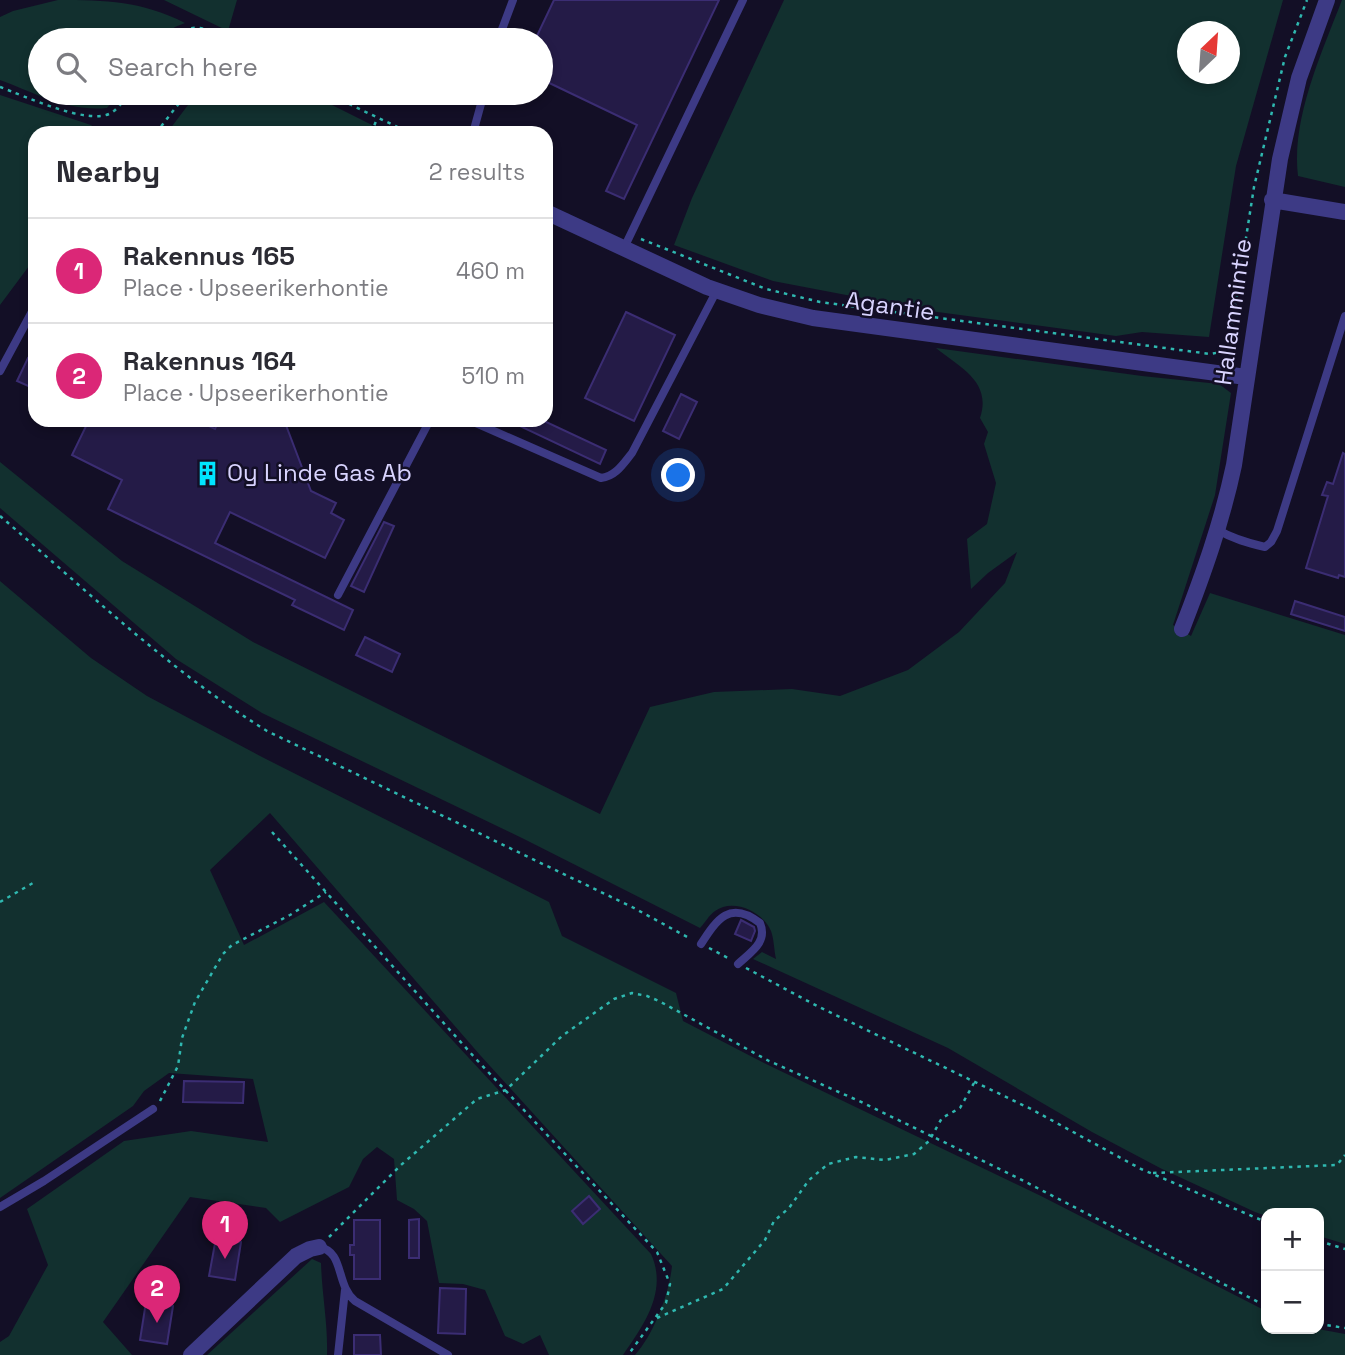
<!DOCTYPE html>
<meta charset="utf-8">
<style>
body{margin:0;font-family:"Space Grotesk",sans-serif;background:#f7f7f7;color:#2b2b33}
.controls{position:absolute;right:21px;bottom:21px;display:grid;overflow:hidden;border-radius:14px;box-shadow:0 4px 10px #0003}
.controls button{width:63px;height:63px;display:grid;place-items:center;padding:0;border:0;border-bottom:2px solid #e1e1e2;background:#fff;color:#2b2b33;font:35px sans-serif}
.compass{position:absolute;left:1177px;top:21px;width:63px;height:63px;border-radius:50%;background:#fff;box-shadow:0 4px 10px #0003;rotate:25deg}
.you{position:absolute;left:679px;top:476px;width:24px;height:24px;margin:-18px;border:5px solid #fff;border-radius:50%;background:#1a73e8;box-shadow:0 0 0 10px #1a73e833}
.badge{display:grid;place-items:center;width:46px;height:46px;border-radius:50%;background:#db2777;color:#fff;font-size:23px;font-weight:700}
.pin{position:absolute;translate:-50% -58px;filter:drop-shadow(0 2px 4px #0008)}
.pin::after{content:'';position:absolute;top:37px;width:24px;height:21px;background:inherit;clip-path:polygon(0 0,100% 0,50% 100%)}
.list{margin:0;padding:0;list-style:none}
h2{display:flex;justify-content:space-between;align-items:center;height:91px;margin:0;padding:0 28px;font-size:30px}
h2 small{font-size:23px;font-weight:400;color:#7c7c81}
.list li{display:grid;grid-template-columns:46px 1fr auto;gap:21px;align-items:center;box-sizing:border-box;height:105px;padding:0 28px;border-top:2px solid #e1e1e2}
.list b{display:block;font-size:26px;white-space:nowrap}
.list p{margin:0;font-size:23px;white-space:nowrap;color:#7c7c81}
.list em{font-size:23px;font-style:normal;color:#7c7c81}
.icon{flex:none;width:38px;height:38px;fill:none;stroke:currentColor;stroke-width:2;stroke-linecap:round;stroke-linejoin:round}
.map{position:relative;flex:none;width:1345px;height:1355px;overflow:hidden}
.search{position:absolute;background:#fff;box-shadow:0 4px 10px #0003;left:28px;top:28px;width:525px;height:77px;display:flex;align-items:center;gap:18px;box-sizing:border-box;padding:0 24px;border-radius:38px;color:#7c7c81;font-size:26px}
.panel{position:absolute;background:#fff;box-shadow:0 4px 10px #0003;left:28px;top:126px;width:525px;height:301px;border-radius:21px}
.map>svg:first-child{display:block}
</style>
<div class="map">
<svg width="1345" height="1355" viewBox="0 0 1345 1355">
<rect width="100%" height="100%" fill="#130f26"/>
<path fill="#12302f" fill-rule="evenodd" d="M58 0C106 0 142 1 185 23L175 27 158 40H40V93H119L107 108C69 112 35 93 0 80V17L13 11Z
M164 0H237L228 31Z
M784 0H1283L1236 166 1209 337 1142 332 1116 336 930 311 773 281 674 245 692 198ZM1188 32H1230V74H1188Z
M1342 0H1345V187L1298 176C1291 119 1322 52 1342 0Z
M197 93H308L372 125 368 133H167Z
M0 95 91 125 100 133H35V258L0 305Z
M936 348 1142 376 1219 384 1231 393 1215 495 1173 625 1191 636 1210 593 1345 635V1244L1319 1236V1213H1266V1216L1255 1212 1162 1169 1092 1132 948 1048 753 959 762 952 776 959C774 950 774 939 771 931 762 911 733 898 715 911 709 915 705 923 700 928L524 839 262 713 176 659 0 508V462L122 561 253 642 600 814 650 707 714 692 792 689 840 696 908 670 959 632 1005 583 1017 552 988 573 971 589 967 539 987 524 996 483 984 444 988 432 980 418C992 382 961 368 936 348Z
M0 581 91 658 147 696 262 757 549 902 562 936 676 993 683 1021 764 1063 1041 1196 1266 1311V1329H1318L1345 1334V1355H635C654 1334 669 1294 672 1266L480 1055 270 813 210 870 244 945 324 902 651 1254C668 1291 644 1325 623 1355H549L540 1335 523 1344 505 1336 485 1290 463 1284 439 1283 427 1221 414 1209 397 1200 394 1159 377 1147 363 1159 349 1187 280 1222 266 1208 190 1197 103 1322 132 1355H0V1342L9 1336 48 1265 27 1209 124 1141 191 1131 268 1142 253 1079 169 1073 144 1091 133 1106 0 1198Z
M312 1259 321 1263C322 1296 328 1323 327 1355H207Z"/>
<path fill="#241b47" stroke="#3b2d73" stroke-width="2" d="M554 0H719L624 199 606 191 637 125 541 79V40H535Z
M626 312 675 335 634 421 585 398Z
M28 358 35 361V389L17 381Z
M681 394 697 402 679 439 663 431Z
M89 420H196L215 429 219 420H284L311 491 336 503 331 513 344 520 325 558 230 512 215 543 353 610 344 630 292 605 295 600 108 509 122 480 72 455Z
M507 420H542L606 450 600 464Z
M1343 453 1345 454V577L1339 575 1338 578 1306 568 1328 496 1322 495 1327 482 1333 484Z
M384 522 394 526 364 592 351 586Z
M1295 601 1345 617V631L1291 614Z
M365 637 400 654 392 672 356 655Z
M741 920 754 927 755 931 751 941 735 934Z
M184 1081 244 1082 243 1103 183 1102Z
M589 1196 600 1209 583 1224 572 1211Z
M419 1219V1258H409V1220Z
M354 1220H380V1279H354V1255H350V1245H354Z
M216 1238 241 1242 235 1280 209 1276Z
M440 1288 466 1289 465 1334 438 1333Z
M146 1302 173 1306 167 1344 140 1340Z
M354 1335H380L381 1355H354Z"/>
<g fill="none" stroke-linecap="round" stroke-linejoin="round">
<path stroke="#2fb8b0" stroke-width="2.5" stroke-dasharray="3.5 5" stroke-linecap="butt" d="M169 40C191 20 207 28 229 40
M0 87C25 96 88 126 111 113 118 109 124 100 129 93
M326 93 410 133
M156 133 187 93
M371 133 377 119
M641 239 766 289 820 302 1210 354 1221 352 1229 346
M1235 356 1229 346 1254 187 1285 57 1307 0
M0 516C86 590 170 671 267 731L632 907 691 939
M272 832 476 1059 657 1252 670 1284 666 1303 628 1355
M0 902 33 883
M709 948 728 958
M746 968 819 1007 1031 1109 1141 1169 1266 1222
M160 1101 178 1066 182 1038 195 1002 223 954 232 945 290 915 326 892
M1153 1173 1337 1165 1345 1155
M329 1237 401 1165 477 1099 506 1090 562 1036 614 999 632 993 647 996 659 1001 769 1061 859 1101 1016 1177 1266 1306
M1319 1241 1345 1249
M657 1318 723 1289 765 1240 774 1221 789 1208 809 1180 828 1164 856 1157 885 1160 914 1154 929 1141 942 1118 960 1108 974 1083
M1319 1324 1345 1328"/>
<path stroke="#3d3a85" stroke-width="8" d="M498 40 513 0
M473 133 484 93
M624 248 743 0
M0 371 35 306
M469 420 601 478C616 476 623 464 632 453L717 290
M1218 530C1233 539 1248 543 1265 547L1271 542 1277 531 1345 316
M338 595 430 420
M701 944C717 919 730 900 760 923 768 942 751 952 738 964
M0 1207 44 1181 153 1109
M319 1247C345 1252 335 1284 355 1301L448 1355
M338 1355 345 1290"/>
<path stroke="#3d3a85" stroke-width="16" d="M1272 200 1345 212
M546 212 707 287 759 305 813 318 1246 377
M1182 629C1203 575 1222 522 1234 465L1280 159 1299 78 1327 0
M191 1355 296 1256 310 1249 319 1247"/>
</g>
<defs>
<symbol id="building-bare" viewBox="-9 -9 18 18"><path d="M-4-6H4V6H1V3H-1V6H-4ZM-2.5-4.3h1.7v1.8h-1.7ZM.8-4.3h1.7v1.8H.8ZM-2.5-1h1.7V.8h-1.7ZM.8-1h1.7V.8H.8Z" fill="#00e5ff" stroke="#130f26" stroke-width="2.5" paint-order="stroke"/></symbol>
</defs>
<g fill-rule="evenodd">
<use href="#building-bare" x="190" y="456" width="35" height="35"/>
</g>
<g text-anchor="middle" stroke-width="5" stroke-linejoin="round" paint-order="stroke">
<g font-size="24" fill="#d9d4ff" stroke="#130f26">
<text transform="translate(890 306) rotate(8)" y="8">Agantie</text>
<text transform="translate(1233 312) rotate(-82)" y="8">Hallammintie</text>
</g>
<g font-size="24" fill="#d9d4ff" stroke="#130f26" text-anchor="start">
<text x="227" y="481">Oy Linde Gas Ab</text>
</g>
</g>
</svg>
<div class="controls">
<button>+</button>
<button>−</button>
</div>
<svg class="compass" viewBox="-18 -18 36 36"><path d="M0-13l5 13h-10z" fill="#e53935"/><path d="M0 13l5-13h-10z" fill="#7c7c81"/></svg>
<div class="you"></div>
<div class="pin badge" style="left:225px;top:1259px">1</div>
<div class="pin badge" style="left:157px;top:1323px">2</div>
<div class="search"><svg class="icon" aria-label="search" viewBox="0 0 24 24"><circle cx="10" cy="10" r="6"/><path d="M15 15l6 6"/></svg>Search here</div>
<section class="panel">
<h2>Nearby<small>2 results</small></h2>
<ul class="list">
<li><span class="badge">1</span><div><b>Rakennus 165</b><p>Place · Upseerikerhontie</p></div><em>460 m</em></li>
<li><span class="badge">2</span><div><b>Rakennus 164</b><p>Place · Upseerikerhontie</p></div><em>510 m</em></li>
</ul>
</section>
</div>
